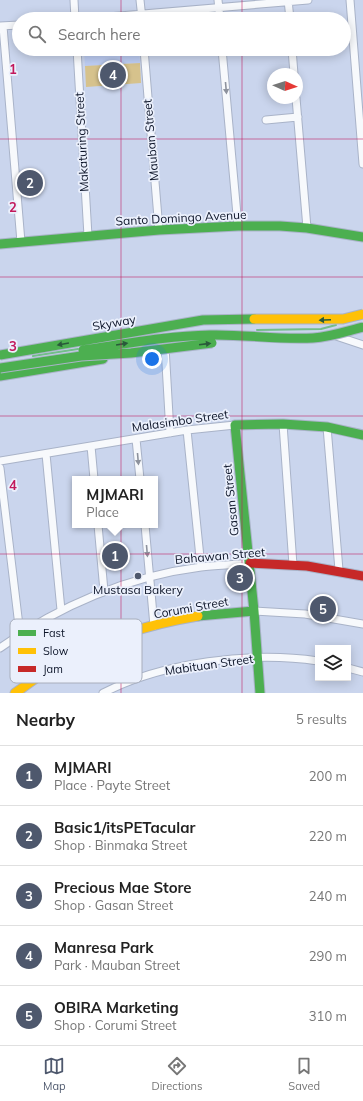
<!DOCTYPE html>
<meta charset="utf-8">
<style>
body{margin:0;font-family:Mulish,sans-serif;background:#f6f6f6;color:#222}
.controls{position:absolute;right:12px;bottom:12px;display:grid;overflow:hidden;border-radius:0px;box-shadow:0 2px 10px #0003}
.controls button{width:36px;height:36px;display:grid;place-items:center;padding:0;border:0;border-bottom:1px solid #e0e0e0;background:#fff;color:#222;font:20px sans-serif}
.compass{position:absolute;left:267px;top:68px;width:36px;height:36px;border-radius:50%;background:#fff;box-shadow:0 2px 10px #0003;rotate:93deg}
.you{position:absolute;left:152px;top:359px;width:14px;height:14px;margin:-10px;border:3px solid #fff;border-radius:50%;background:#1a73e8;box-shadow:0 0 0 6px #1a73e833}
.badge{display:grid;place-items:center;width:26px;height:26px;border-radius:50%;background:#4e586d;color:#fff;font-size:13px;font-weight:700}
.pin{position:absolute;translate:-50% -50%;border:2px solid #fff;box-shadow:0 1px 4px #0006}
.popup{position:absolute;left:72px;top:476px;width:86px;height:52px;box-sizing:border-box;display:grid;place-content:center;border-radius:0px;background:#fff;filter:drop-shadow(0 1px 3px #0005);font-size:13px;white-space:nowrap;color:#767676}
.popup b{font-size:15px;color:#222}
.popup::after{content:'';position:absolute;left:50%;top:100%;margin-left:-8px;border:8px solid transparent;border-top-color:#fff}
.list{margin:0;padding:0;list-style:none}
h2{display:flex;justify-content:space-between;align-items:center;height:52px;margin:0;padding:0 16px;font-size:17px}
h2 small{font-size:13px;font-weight:400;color:#767676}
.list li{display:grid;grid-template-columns:26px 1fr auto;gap:12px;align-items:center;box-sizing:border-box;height:60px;padding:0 16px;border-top:1px solid #e0e0e0}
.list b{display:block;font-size:15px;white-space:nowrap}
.list p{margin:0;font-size:13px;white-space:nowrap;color:#767676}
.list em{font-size:13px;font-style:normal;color:#767676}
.icon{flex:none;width:22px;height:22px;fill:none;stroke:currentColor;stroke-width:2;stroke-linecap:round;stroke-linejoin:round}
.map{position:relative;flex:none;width:363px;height:693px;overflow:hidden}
.search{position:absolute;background:#fff;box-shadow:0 2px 10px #0003;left:12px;right:12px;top:12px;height:44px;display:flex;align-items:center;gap:10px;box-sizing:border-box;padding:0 14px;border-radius:22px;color:#767676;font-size:15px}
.sheet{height:352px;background:#fff}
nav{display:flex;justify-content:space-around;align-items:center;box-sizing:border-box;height:56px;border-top:1px solid #e0e0e0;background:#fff;font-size:11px;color:#767676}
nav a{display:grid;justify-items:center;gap:2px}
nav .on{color:#4e586d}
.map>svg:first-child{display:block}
</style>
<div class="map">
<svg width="363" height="693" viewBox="0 0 363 693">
<rect width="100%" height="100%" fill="#cad5ed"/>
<path fill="#bcccf2" d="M84 49H139L140 63 85 66Z"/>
<path fill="#d6c28c" d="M140 63 141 83 86 87 85 66Z"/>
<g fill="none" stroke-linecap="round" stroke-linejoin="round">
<path stroke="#73be89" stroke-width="2" d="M257 330 321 329 336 325
M33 356 78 349"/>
<defs>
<path id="street" d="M74 0 75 19
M140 0 142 19
M218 0 220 19
M288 0 290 19
M350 0 363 164
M84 19 308 0
M0 26 19 25
M3 26 21 242
M77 49 88 236
M144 49 159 230
M222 49 238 226
M292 49 294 74
M296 98 307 228
M266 120 298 117
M336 336 363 345
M165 347 170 433
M283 424 293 565
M327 427 339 570
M187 430 201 567
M136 439 140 479
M91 446 94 479
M46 454 61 610
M0 461 187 430 235 425
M0 468 20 634
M98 525 104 591
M145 525 154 626
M254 611 305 614 363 624
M0 648C58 606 129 576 201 567 217 565 233 565 250 563
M348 668 363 672
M103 693C164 662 251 651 318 661"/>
<path id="fast" d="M0 244 159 230 238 226H280L307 228 363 237
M0 376 103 359
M198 616 254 611
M260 693 254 611 235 425 283 424 327 427 363 435"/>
<path id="slow" d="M15 693C30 683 43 672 58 664 101 639 149 624 198 616"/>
<path id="jam" d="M250 563 307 566 363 576"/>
</defs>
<use href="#street" stroke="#a9b3c8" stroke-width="9"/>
<use href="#fast" stroke="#a9b3c8" stroke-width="11"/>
<use href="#slow" stroke="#a9b3c8" stroke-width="11"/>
<use href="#jam" stroke="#a9b3c8" stroke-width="11"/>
<use href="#street" stroke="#f7f9fc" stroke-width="7"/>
<use href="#fast" stroke="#4caf50" stroke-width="9"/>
<use href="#slow" stroke="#ffc107" stroke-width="9"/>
<use href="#jam" stroke="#c62828" stroke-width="9"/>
<defs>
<path id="fast-bridge" d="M83 350C125 344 167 336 210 335 244 334 278 340 313 338 330 337 347 331 363 327
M0 355 203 320 254 319
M0 368 81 356 131 353 212 343"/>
<path id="slow-bridge" d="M254 319H343L363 314"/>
</defs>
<use href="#fast-bridge" stroke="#a9b3c8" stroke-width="11" stroke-linecap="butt"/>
<use href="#slow-bridge" stroke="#a9b3c8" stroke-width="11" stroke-linecap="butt"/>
<use href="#fast-bridge" stroke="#4caf50" stroke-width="9"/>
<use href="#slow-bridge" stroke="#ffc107" stroke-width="9"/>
</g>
<defs><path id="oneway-solid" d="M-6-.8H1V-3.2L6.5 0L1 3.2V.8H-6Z"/></defs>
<g fill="#8d929d">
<use href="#oneway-solid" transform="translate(226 88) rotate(85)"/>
<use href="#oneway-solid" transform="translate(138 459) rotate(85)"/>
<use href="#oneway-solid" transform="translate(147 551) rotate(85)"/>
</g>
<g fill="#295a3a">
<use href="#oneway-solid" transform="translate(325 320) rotate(177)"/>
<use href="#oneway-solid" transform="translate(63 344) rotate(170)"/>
<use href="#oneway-solid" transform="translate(122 344) rotate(-9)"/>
<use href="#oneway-solid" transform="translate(205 344) rotate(-7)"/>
</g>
<path fill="none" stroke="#c2185b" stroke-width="1" stroke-opacity="0.55" d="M121 0V19M242 0V19M121 49V693M242 49V693M0 139H363M0 277H363M0 416H363M0 554H363"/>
<circle fill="#4e586d" stroke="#ebf0fc" stroke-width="1.5" cx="138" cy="576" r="4"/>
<g text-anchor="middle" stroke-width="3.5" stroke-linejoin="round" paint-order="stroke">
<g font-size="12" fill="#0c1428" stroke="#ebf0fc">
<text transform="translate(151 140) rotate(-95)" y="4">Mauban Street</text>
<text transform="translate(82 142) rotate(-93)" y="4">Makaturing Street</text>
<text transform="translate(181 218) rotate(-3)" y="4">Santo Domingo Avenue</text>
<text transform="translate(114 323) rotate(-10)" y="4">Skyway</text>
<text transform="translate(180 421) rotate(-8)" y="4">Malasimbo Street</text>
<text transform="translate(231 500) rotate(-96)" y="4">Gasan Street</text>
<text transform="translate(220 556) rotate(-5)" y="4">Bahawan Street</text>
<text transform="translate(191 608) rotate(-10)" y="4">Corumi Street</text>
<text transform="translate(209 665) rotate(-8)" y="4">Mabituan Street</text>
</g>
<g font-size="12" fill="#0c1428" stroke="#ebf0fc">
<text x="138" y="594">Mustasa Bakery</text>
</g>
</g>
<rect x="10" y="619" width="132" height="64" rx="6" fill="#ebf0fc" stroke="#a8aebc" stroke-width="1"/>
<rect x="18" y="630" width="18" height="6" fill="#4caf50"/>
<rect x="18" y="648" width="18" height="6" fill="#ffc107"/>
<rect x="18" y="666" width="18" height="6" fill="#c62828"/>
<g font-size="11" fill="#0c1428">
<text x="43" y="637">Fast</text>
<text x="43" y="655">Slow</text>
<text x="43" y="673">Jam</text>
</g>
<g font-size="13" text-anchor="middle" font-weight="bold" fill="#c2185b" stroke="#ebf0fc" stroke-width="3.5" stroke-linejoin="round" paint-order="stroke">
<text x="13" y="74">1</text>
<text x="13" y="212">2</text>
<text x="13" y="351">3</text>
<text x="13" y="490">4</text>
</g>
</svg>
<div class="controls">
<button><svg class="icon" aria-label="layers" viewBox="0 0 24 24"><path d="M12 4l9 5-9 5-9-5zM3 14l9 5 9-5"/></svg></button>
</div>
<svg class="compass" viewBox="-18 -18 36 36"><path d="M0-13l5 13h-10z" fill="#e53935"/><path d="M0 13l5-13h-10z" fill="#767676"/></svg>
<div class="you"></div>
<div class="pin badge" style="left:115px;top:556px">1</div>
<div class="popup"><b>MJMARI</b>Place</div>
<div class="pin badge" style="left:30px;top:183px">2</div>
<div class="pin badge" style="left:240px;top:578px">3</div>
<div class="pin badge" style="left:113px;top:75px">4</div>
<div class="pin badge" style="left:323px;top:609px">5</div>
<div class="search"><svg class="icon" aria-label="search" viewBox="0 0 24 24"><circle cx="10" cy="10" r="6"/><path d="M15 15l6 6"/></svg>Search here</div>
</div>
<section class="sheet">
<h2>Nearby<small>5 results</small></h2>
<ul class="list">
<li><span class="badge">1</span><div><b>MJMARI</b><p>Place · Payte Street</p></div><em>200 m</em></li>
<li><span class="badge">2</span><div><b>Basic1/itsPETacular</b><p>Shop · Binmaka Street</p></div><em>220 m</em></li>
<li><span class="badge">3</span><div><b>Precious Mae Store</b><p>Shop · Gasan Street</p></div><em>240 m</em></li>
<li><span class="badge">4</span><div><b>Manresa Park</b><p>Park · Mauban Street</p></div><em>290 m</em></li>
<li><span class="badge">5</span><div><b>OBIRA Marketing</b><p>Shop · Corumi Street</p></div><em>310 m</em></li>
</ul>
</section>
<nav>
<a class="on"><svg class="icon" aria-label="map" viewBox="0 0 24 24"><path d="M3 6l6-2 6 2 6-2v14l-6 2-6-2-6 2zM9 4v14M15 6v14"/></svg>Map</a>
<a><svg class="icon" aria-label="directions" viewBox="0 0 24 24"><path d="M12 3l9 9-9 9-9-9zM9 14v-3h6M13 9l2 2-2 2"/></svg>Directions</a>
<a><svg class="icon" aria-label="saved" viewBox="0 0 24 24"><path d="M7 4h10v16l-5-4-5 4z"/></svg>Saved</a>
</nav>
